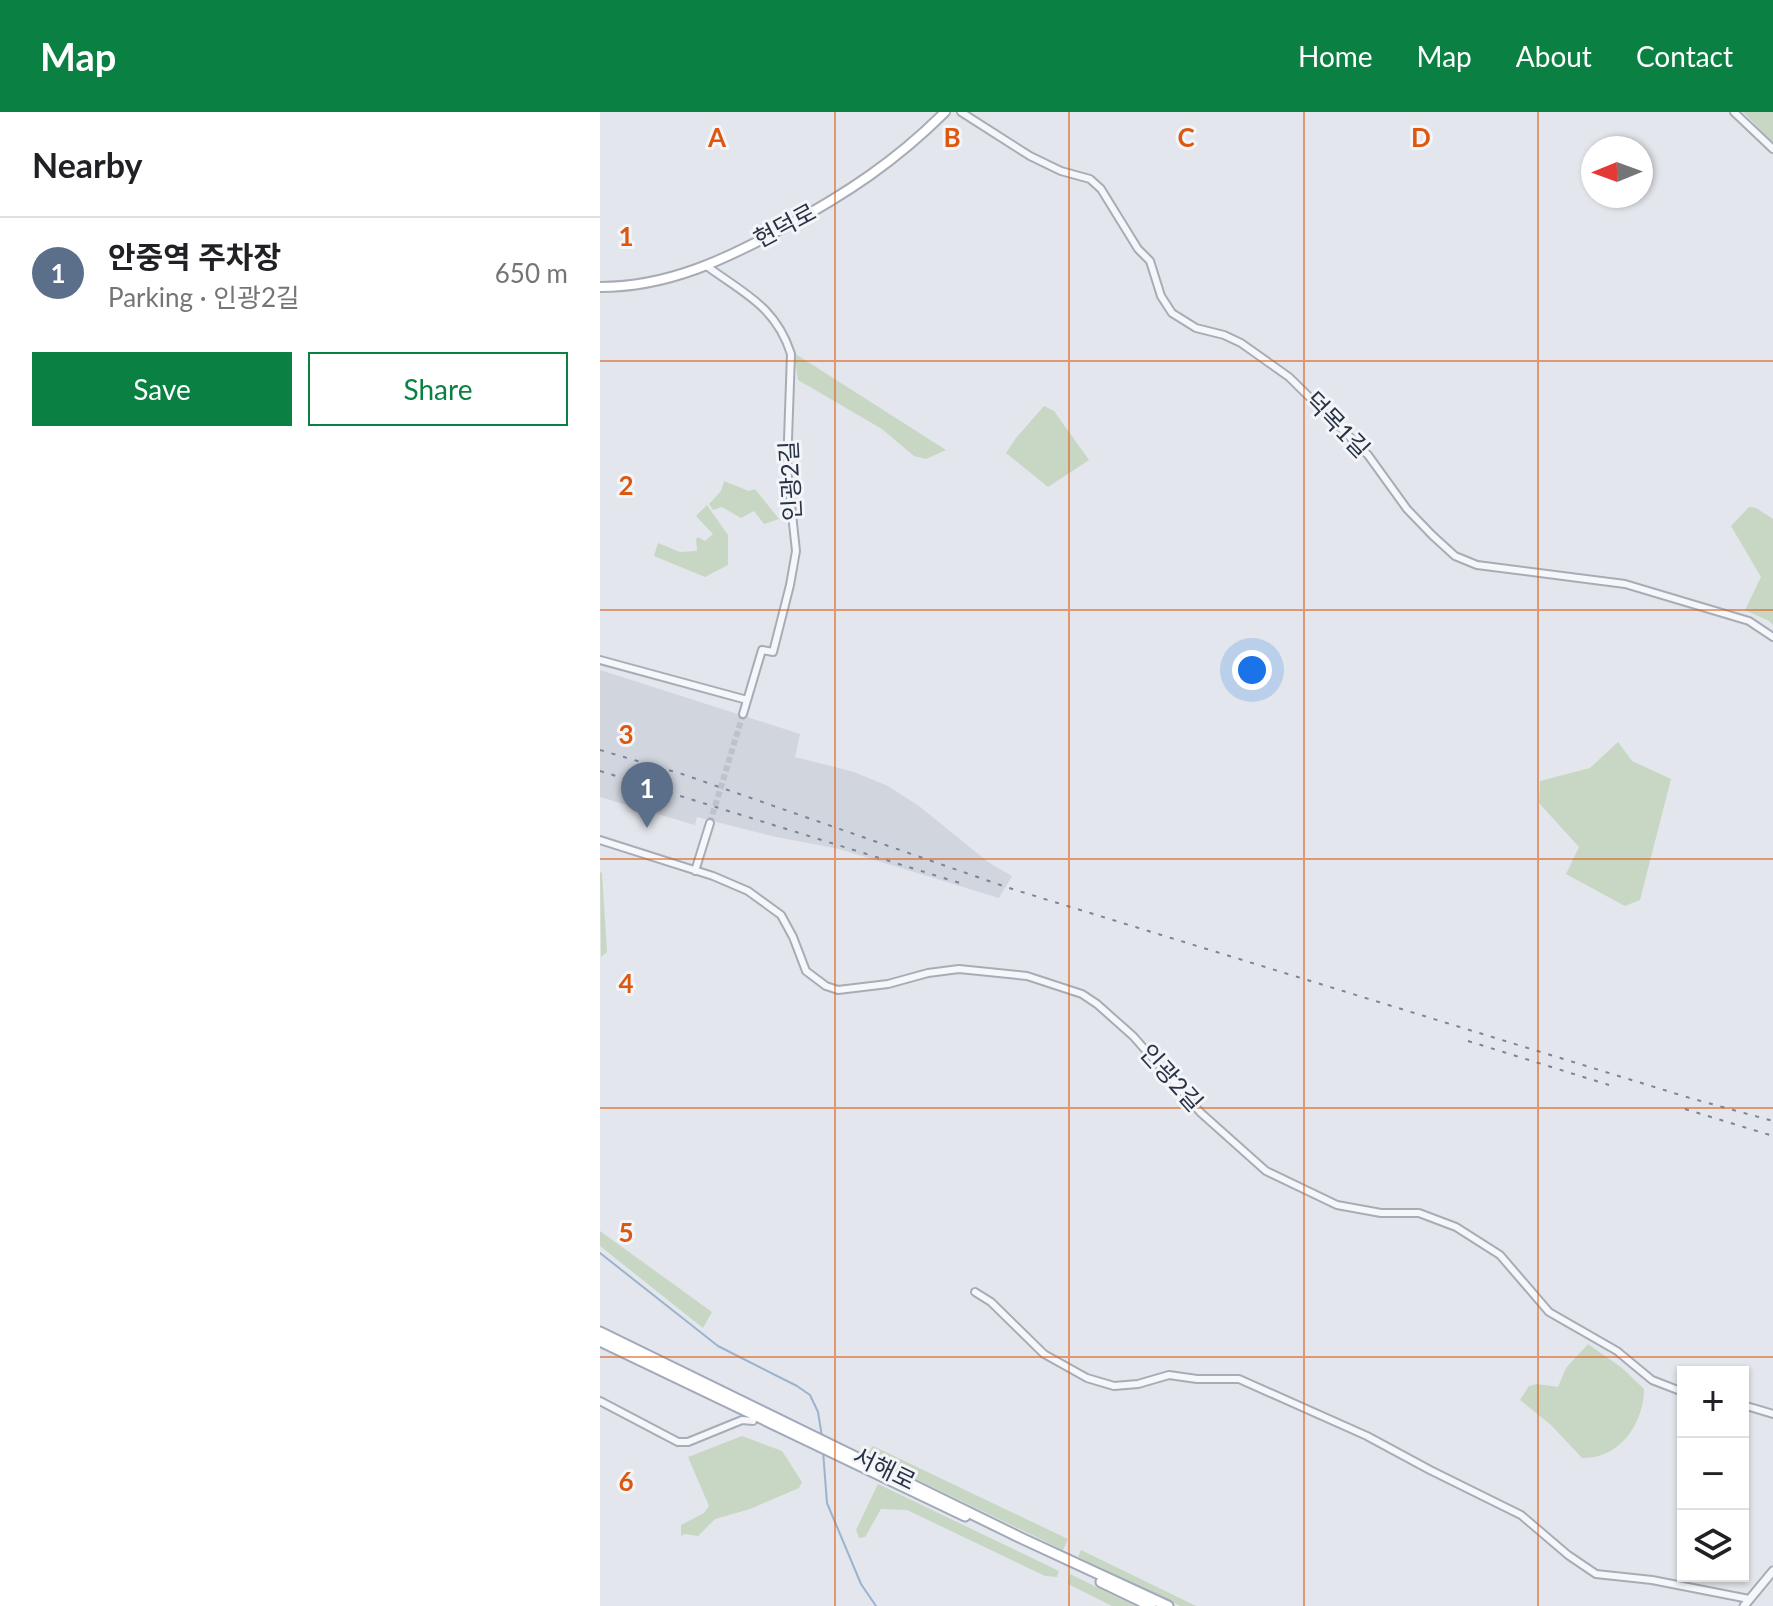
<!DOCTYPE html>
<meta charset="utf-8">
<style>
body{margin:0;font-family:Lato,"Noto Sans KR",sans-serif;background:#f6f6f6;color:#202124}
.controls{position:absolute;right:24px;bottom:24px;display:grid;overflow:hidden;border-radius:0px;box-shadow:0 2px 6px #0004}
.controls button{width:72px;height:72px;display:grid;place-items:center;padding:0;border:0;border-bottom:2px solid #e0e0e0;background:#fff;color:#202124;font:40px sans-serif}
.compass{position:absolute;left:981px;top:24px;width:72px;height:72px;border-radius:50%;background:#fff;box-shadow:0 2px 6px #0004;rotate:269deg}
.you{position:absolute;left:652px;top:558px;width:28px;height:28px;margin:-20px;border:6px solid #fff;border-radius:50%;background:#1a73e8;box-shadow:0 0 0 12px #1a73e833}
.badge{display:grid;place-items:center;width:52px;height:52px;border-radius:50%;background:#0b8043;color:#fff;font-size:26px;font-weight:700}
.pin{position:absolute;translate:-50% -66px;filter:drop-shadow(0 2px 4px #0008)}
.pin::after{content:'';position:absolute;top:42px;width:28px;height:24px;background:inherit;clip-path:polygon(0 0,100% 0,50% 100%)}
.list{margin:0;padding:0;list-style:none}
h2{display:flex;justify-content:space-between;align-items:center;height:104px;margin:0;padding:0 32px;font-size:34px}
h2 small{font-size:26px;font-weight:400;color:#757577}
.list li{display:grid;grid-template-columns:52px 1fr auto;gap:24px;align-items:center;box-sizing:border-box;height:112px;padding:0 32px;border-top:2px solid #e0e0e0}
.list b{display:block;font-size:30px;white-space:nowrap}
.list p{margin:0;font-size:26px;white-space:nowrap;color:#757577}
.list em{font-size:26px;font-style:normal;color:#757577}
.actions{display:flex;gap:16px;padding:24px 32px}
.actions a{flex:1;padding:18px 0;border:2px solid #0b8043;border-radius:0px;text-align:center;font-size:28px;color:#0b8043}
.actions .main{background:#0b8043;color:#fff}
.icon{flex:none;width:44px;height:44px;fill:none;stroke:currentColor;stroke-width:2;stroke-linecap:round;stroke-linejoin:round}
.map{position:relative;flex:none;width:1173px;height:1494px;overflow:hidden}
header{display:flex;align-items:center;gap:48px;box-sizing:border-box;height:112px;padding:0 40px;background:#0b8043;color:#fff}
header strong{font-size:38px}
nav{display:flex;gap:44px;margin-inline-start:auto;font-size:28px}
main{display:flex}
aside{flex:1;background:#fff}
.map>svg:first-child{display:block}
</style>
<header>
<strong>Map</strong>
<nav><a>Home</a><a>Map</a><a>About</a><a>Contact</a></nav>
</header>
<main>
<aside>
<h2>Nearby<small></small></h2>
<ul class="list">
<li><span class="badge" style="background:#5c6f8a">1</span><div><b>안중역 주차장</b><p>Parking · 인광2길</p></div><em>650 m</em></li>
</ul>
<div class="actions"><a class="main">Save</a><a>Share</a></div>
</aside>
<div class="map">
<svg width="1173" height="1494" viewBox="0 0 1173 1494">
<rect width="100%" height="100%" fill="#e3e6ec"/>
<path fill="#d0d5de" d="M0 558 200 622 195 645 254 660 288 674 319 694 388 750 412 764 399 786 239 737 172 724 97 705 95 713 0 685Z"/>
<path fill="#c8d7c3" d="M1143 0H1173V31Z
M194 241 346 338 326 347 314 344 282 317 198 268Z
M444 294 454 299 489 348 448 375 406 341 416 326Z
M124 369 149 379 155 377 179 407 164 412 154 399 141 406 122 395 113 398 109 392 121 379Z
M107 393 128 423V453L105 465 54 444 58 431 80 440 97 439 96 427 98 425 105 429 113 422 96 404Z
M1149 395 1156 396 1173 407V513L1169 509 1145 498 1161 465 1131 414Z
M1018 630 1032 649 1071 667 1040 788 1025 794 966 762 979 735 939 691 940 669 990 656Z
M0 760 2 761 7 840 1 845Z
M0 1119 112 1200 103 1216 0 1134Z
M988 1232 1022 1256 1044 1277C1044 1311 1020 1347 982 1346L951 1313 920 1288 929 1274 937 1272 958 1275 966 1256Z
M142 1324 182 1339 202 1370 199 1376 150 1397 115 1407 98 1424 85 1422 81 1424V1413L104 1401 109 1394 88 1345Z
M273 1334 468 1427 463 1438 266 1343Z
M278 1372 459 1459 457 1465 445 1464 307 1398 281 1397 265 1425 259 1426 256 1418Z
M481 1438 596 1494H580L478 1445Z
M470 1462 535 1494H512L468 1472Z"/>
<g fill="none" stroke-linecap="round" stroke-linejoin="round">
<path stroke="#9bb3cf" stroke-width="2" d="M0 1141 118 1234 197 1274 210 1283 218 1300 222 1325
M223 1339 227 1391 261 1472 276 1494"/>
<path stroke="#bec2cb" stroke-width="6" stroke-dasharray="6 3" stroke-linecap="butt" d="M110 711 143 602"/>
<defs>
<path id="minor" d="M361 0 430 44 461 59 490 67 501 77 538 137 550 149 561 184 572 201 596 216 624 223 641 231 689 265 768 343 807 397 832 423 855 444 877 453 1025 472 1149 509 1173 525
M1134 0 1173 37
M108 155C145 182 176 195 191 242L187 356 196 439 190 473 173 540 162 538 143 602
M0 548 147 588
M0 728 113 764 148 779 181 803 193 825 206 859 226 874 238 878 288 872 328 861 359 857 427 864 482 882 497 892 533 924 601 1001 666 1059 737 1093 781 1101H819L856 1115 900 1143 949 1200 1017 1239 1052 1268 1083 1280
M95 759 110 711
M375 1180 391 1190 444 1242 487 1266 514 1274 538 1272 569 1263 597 1267H639L767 1324 830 1358 921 1403 968 1443 996 1462 1052 1468 1149 1487
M0 1289 78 1330H88L142 1308 153 1309
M1143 1293 1173 1302"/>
<path id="tertiary" d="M1144 1494 1173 1459"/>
<path id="secondary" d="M0 175C69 175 126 147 185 115 246 82 296 49 345 0"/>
<path id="primary" d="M0 1220 421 1426 568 1494
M0 1229 365 1404
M501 1470 551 1494"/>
</defs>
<use href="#minor" stroke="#a7adb7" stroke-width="10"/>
<use href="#tertiary" stroke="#a7adb7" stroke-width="11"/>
<use href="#secondary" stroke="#a7adb7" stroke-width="12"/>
<use href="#primary" stroke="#a1aab9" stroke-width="13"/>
<use href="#minor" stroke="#f6f7fa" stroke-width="6"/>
<use href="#tertiary" stroke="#f6f7fa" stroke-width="7"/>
<use href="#secondary" stroke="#fff" stroke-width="8"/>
<use href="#primary" stroke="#fff" stroke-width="9"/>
<path stroke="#7a8597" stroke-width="2" stroke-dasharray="4 8" stroke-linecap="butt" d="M0 638 82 662 409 776 1090 986 1173 1009
M0 659 363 772
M868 929 1009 973
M1085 997 1173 1024"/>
</g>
<path fill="none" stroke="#de570f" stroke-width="2" stroke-opacity="0.55" d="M235 0V1494M469 0V1494M704 0V1494M938 0V1494M0 249H1173M0 498H1173M0 747H1173M0 996H1173M0 1245H1173"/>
<g text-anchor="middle" stroke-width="6" stroke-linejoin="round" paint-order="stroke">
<g font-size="24" fill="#293346" stroke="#f3f5f9">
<text transform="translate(185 114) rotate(-28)" y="8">현덕로</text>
<text transform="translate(737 313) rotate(46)" y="8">덕목1길</text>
<text transform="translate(191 369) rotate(-93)" y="8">인광2길</text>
<text transform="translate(571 966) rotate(48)" y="8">인광2길</text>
<text transform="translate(284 1357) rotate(26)" y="8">서해로</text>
</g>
</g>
<g font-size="26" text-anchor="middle" font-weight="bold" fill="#de570f" stroke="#f3f5f9" stroke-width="6" stroke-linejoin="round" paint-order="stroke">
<text x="117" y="35">A</text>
<text x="352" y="35">B</text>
<text x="586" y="35">C</text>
<text x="821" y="35">D</text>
<text x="26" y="134">1</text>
<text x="26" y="383">2</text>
<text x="26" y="632">3</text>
<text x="26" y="881">4</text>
<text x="26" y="1130">5</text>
<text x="26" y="1379">6</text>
</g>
</svg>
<div class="controls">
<button>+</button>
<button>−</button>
<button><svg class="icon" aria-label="layers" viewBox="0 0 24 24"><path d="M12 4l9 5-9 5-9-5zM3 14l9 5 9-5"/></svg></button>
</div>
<svg class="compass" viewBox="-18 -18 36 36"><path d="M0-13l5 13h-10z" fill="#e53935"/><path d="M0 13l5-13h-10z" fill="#757577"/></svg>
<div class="you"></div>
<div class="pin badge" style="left:47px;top:716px;background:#5c6f8a">1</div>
</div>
</main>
